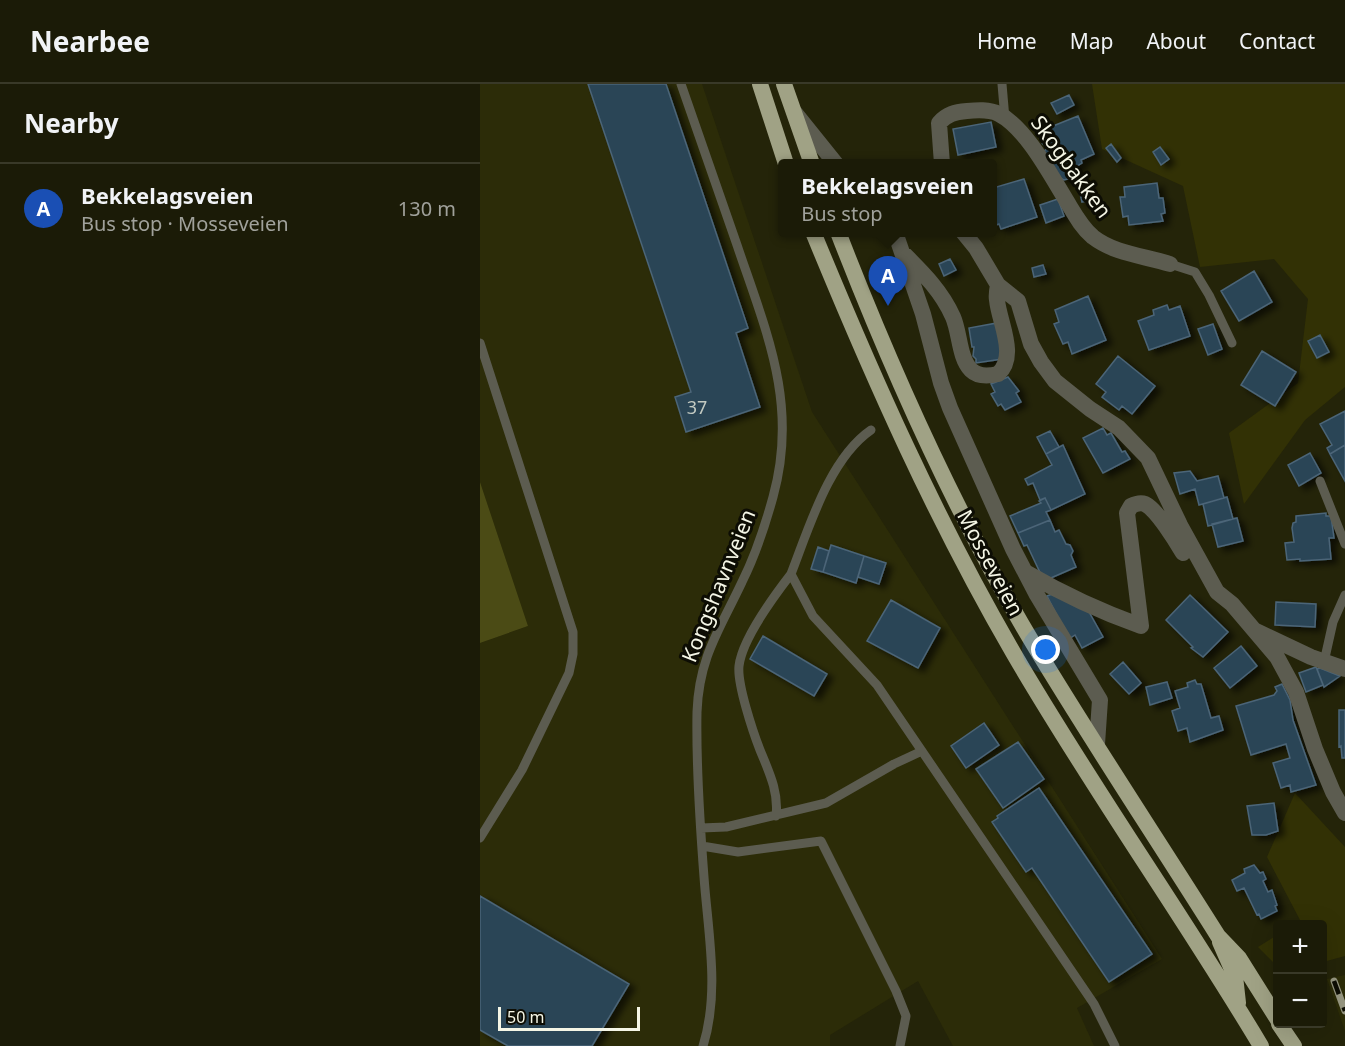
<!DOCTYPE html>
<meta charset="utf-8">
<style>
body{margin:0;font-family:"Noto Sans",sans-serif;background:#242411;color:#f1f3f6}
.controls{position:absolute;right:18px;bottom:18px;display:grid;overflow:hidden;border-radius:6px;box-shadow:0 6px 24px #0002}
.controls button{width:54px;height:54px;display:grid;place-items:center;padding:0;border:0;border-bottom:2px solid #393928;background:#1b1b07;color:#f1f3f6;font:30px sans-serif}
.scale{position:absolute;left:18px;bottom:15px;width:142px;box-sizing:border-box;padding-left:6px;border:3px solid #f5f6e6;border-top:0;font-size:16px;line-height:21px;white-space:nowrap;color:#f5f6e6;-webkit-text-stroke:4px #0d0d04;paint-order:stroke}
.you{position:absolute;left:566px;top:566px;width:21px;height:21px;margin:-15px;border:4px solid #fff;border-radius:50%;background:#1a73e8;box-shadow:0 0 0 9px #1a73e833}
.badge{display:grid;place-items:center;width:39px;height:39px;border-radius:50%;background:#7c3aed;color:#fff;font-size:20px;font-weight:700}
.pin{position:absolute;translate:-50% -50px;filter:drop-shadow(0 2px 3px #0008)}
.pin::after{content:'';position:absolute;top:32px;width:21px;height:18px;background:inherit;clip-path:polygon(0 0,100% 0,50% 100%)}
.popup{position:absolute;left:298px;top:75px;width:219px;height:78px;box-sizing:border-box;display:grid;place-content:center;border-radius:6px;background:#1b1b07;filter:drop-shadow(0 2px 4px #0005);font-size:20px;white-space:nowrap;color:#a0a19b}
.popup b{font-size:22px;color:#f1f3f6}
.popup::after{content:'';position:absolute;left:50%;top:100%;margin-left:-12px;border:12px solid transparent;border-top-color:#1b1b07}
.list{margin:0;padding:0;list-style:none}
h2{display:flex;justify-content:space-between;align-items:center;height:78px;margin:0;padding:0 24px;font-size:26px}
h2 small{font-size:20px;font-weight:400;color:#a0a19b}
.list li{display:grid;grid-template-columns:39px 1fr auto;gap:18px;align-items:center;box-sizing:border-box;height:90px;padding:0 24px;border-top:2px solid #393928}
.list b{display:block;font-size:22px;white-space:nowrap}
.list p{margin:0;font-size:20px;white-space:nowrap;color:#a0a19b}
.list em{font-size:20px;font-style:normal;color:#a0a19b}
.map{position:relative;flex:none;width:865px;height:962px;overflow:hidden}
header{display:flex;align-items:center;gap:36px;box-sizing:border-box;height:84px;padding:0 30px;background:#1b1b07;border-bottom:2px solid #393928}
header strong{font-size:28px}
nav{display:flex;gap:33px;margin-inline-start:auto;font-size:21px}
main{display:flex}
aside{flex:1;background:#1b1b07}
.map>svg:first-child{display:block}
</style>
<header>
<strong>Nearbee</strong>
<nav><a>Home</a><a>Map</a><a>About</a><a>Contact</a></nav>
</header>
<main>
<aside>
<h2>Nearby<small></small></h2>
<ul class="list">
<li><span class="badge" style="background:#1a4fb4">A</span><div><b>Bekkelagsveien</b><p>Bus stop · Mosseveien</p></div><em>130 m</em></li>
</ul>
</aside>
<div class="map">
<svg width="865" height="962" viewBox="0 0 865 962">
<defs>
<filter id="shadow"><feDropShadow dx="6" dy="4" stdDeviation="3" flood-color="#0009"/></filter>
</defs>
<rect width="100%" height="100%" fill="#242409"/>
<path fill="#2c2c08" d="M0 0H222L332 328 682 875 597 924 614 962H473L438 897 350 951V962H0V559L48 542 0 398Z
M865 891V947L847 895Z"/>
<path fill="#323105" d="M612 0H865V303L825 336 764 420 749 349 818 299 828 215 794 175 720 183 703 102 622 65Z
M815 709 865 763V872L843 878 842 840H814L820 836 787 773Z
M797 851V882L778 863Z"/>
<path fill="#4b4b15" d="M0 398 48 542 0 559Z"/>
<path fill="#2c4556" stroke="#4b6578" stroke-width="1.5" filter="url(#shadow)" d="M108 0H186L268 244 256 249 280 323 206 348 195 313 211 308Z
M589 11 594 21 577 30 571 19Z
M598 32 614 70 601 76 602 79 596 83 595 90 598 89 599 92 584 96 580 94 564 67 568 64 566 60 564 61 562 59 567 56 565 49 569 47 568 44Z
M511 38 516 63 478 71 473 45Z
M631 60 641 74 637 78 626 64Z
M680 63 689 75 681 81 673 68Z
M607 94 611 116 602 118 597 96Z
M544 95 557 133 521 145 519 140 513 142V104Z
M677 99 679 114H683L685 129 681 130 683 137 649 141 648 132 643 133 640 113H645L644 103Z
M578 115 584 132 566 139 560 121Z
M470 175 476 186 464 192 459 180Z
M563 181 566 190 554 193 552 184Z
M774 187 792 218 759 237 741 207Z
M608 212 626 256 592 270 588 258 583 260 574 240 579 238 575 226Z
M687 221 689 226 700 222 710 252 669 266 658 237 674 231 673 226Z
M517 239 522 275 496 279V275L493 272 494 263H492L489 244Z
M733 240 742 265 728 271 718 245Z
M840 251 849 268 837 274 828 257Z
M782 267 816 288 795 322 761 301Z
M638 272 675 302 652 330 642 322 639 326 622 313 626 308 616 300Z
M528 293 539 307 536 309 541 318 525 326 521 320 518 322 511 310 515 308 511 300Z
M865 327V361L850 370 847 364 852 361 840 340Z
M623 344 627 351 631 349 642 368 645 367 650 375 623 389 603 354Z
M570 347 579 363 566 370 557 353Z
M583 361 605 410 571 426 565 414 560 416 553 399 548 401 545 395 572 381 566 370Z
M865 361V397L850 370Z
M830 369 841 389 819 402 808 381Z
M710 387 717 397 738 392 744 414 719 421 715 405 700 410 694 389Z
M747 413 753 435 728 442 723 420Z
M565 414 571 426 566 428 570 436 538 449 530 432 561 419 559 417Z
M846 429V432H851L854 454H849L851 475 820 477V475L807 476 805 459 814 458 812 444 813 439 816 438V432Z
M757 434 763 457 738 463 732 440Z
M570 436 575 448 579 446 586 460 590 461 593 467 591 471 596 483 564 497 547 461 544 462 538 449Z
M351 461 384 472 376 499 343 488Z
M338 463 349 467 343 488 331 485Z
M384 472 406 479 399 500 378 493Z
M572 510 609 528 623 553 602 564 595 551 589 555 567 512Z
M710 511 748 548 723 573 711 564 713 563 686 536Z
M411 516 460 544 438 584 387 557Z
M796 518 836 520 835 543 795 541Z
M283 552 347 590 334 612 270 575Z
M761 562 777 582 750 604 734 584Z
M643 578 661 599 649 610 630 590Z
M836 583 843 601 826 608 819 589Z
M840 584 860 592 844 603 837 585Z
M715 596 717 600H721L731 634 739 632 743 646 710 658 707 644 698 647 692 627 700 624 695 607 708 603 707 599Z
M687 598 692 614 670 621 666 603Z
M802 600 810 616 813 636 836 701 811 708 810 701 801 704 793 679 810 674 806 660 771 671 756 622 794 611 797 607 795 603Z
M859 626H865V674H862L861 662 859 663Z
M504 639 519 661 486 684 471 662Z
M538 658 564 695 523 724 496 685Z
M559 704 672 870 629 898 552 784 546 788 512 738 518 734 517 732Z
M794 719 798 747 786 751H772L767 722Z
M774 781 780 789 783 788 786 795 783 797 788 808 792 806 797 821 795 822 797 827 781 835 779 830 777 831 764 804 757 807 752 796 765 789 764 785Z
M0 812 149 900 112 962H28L0 946Z"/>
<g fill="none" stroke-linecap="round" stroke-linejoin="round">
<path stroke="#5c5c50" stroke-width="9" d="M201 0C220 54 238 107 257 161 286 247 319 320 293 413 285 442 276 470 262 498 240 545 219 573 217 628 216 681 220 741 224 793 228 849 240 908 223 962
M522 0 525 35
M690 180 715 188 729 211 752 259
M0 259 93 548V570L89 589 42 686 0 754
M391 346C349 375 329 444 311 490L333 532 397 601 614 920 635 962
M840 397 865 460
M844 578 853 538 865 511
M296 732C299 708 289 688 280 666 273 648 257 600 259 582 262 555 294 512 311 490
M221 744 246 743 346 719 414 680 442 667
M222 762 258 768 341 757 416 907 426 932 420 962"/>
<path stroke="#5c5c50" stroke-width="16" d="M315 29 356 80
M462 80 459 39C467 30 475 28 487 27 497 26 509 25 519 30 546 44 570 90 586 116 594 129 601 143 613 153 635 170 665 172 690 180
M415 148 443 230 461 299 470 324 533 465 557 511 620 616 617 660
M483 148 496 164 518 201 538 217 551 260 561 278 575 297 610 325 639 344 668 374 700 441 737 508 752 520 797 573 816 608 835 665 853 708 865 729
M425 171C444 190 462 208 473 233 480 249 479 274 491 286 498 293 509 292 518 290 538 272 519 238 517 216 516 211 517 206 518 201
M547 489C583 510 622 528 661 542L647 429 651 422C655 420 660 418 665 420 677 426 696 457 703 469
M776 547 831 573 865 585"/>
<path stroke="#a0a285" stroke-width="16" d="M280 0 306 80
M304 0 332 80
M333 148C393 294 455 434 534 570 612 704 702 830 781 962
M358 148C413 290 476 431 554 561 613 659 677 755 738 852L759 874 798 936
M740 858 755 892 758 919
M799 940 814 962"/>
<defs>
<path id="rail" d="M854 897 865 927"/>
</defs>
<use href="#rail" stroke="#969681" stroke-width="7"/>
<use href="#rail" stroke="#0d0d04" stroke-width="4.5" stroke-dasharray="14" stroke-linecap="butt"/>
</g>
<g text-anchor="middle" stroke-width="6" stroke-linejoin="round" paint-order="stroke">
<g font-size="18" fill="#c3cac2">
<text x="217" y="330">37</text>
</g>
<g font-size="21" fill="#f5f6e6" stroke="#0d0d04">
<text transform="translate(591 83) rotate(54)" y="7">Skogbakken</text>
<text transform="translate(510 479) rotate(62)" y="7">Mosseveien</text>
<text transform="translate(239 502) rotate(-68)" y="7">Kongshavnveien</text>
</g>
</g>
</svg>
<div class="controls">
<button>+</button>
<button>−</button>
</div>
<div class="scale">50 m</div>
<div class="you"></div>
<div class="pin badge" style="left:408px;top:222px;background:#1a4fb4">A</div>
<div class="popup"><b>Bekkelagsveien</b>Bus stop</div>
</div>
</main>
